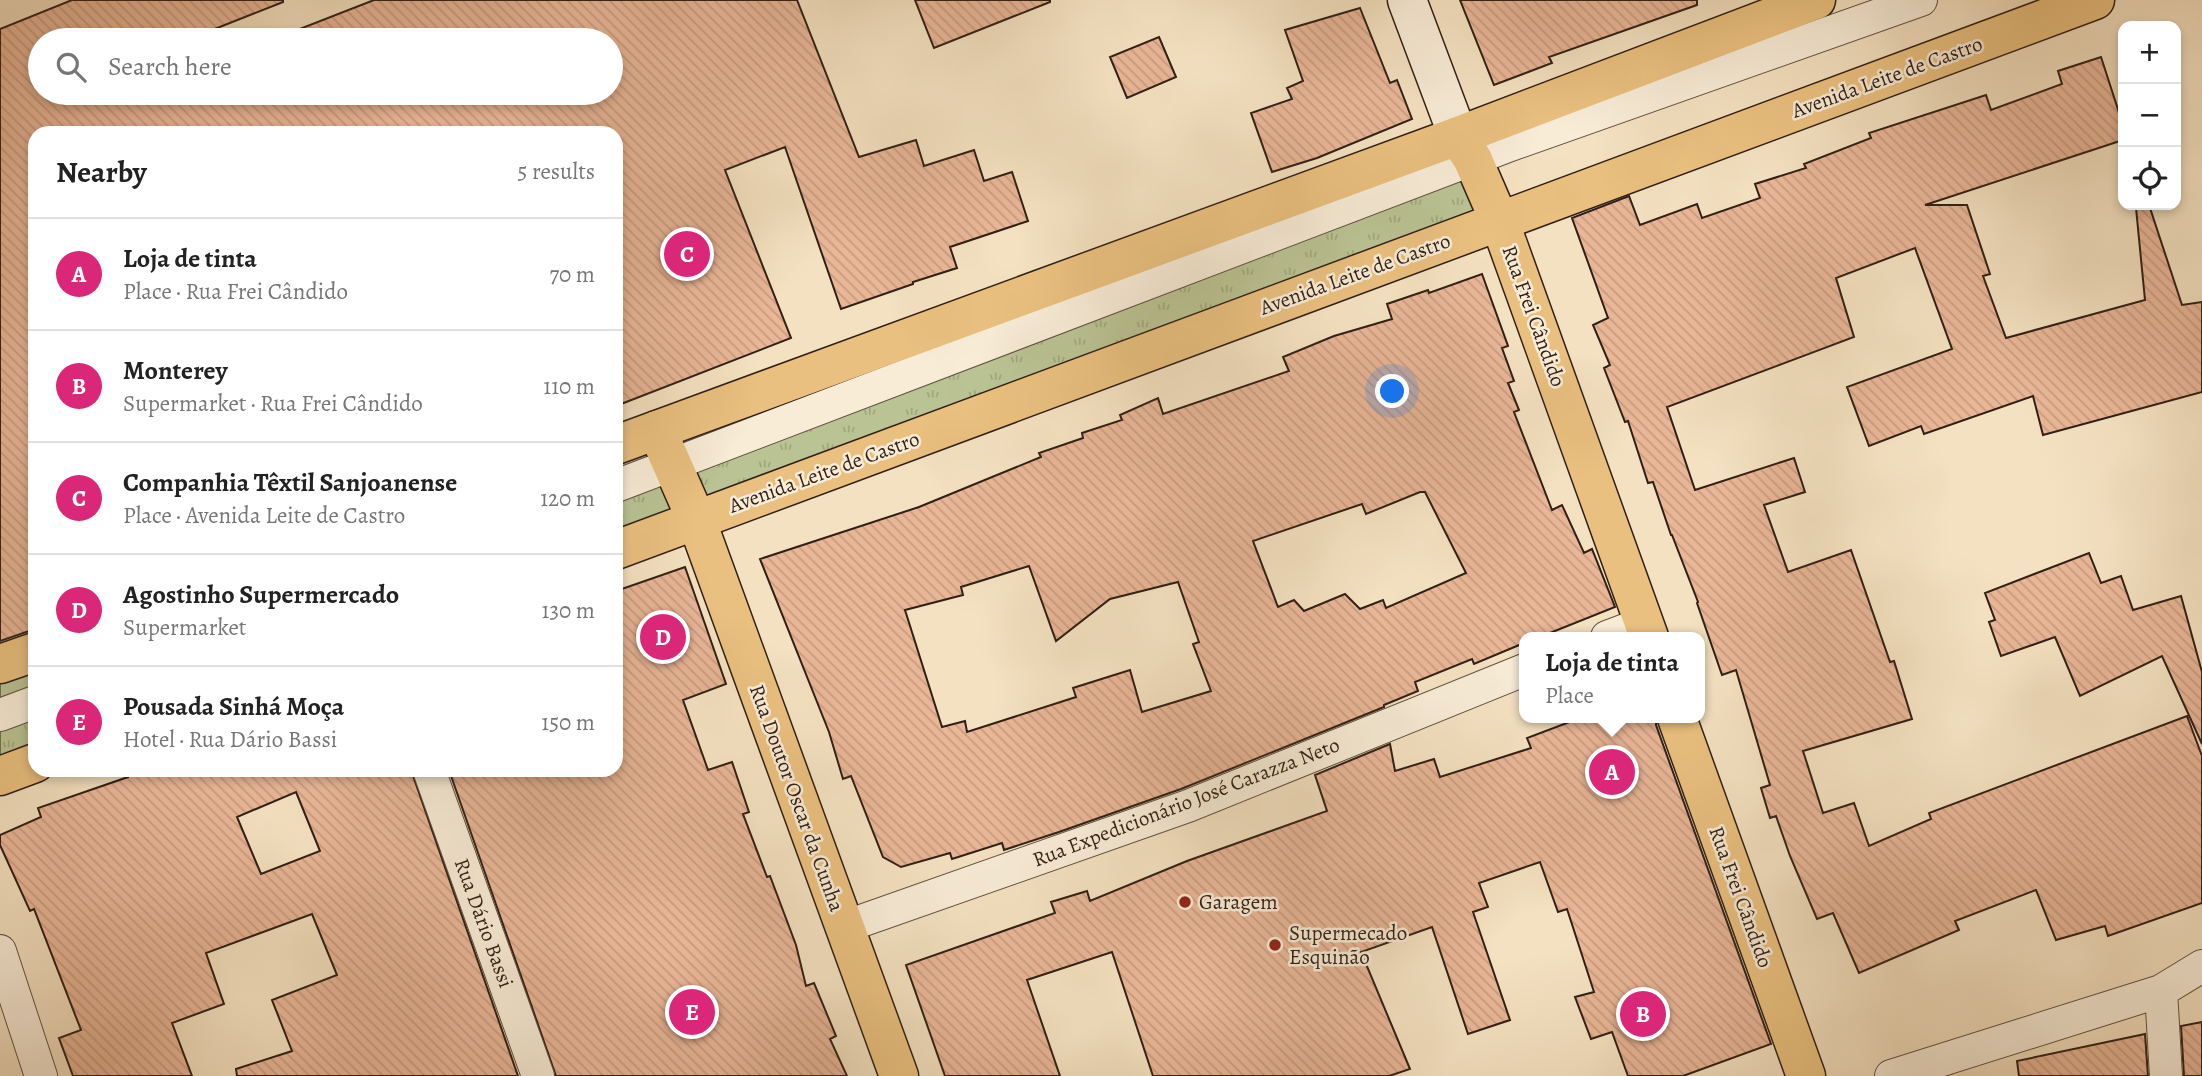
<!DOCTYPE html>
<meta charset="utf-8">
<style>
body{margin:0;font-family:Alegreya,serif;background:#f2f2f2;color:#222}
.controls{position:absolute;right:21px;top:21px;display:grid;overflow:hidden;border-radius:14px;box-shadow:0 4px 10px #0003}
.controls button{width:63px;height:63px;display:grid;place-items:center;padding:0;border:0;border-bottom:2px solid #e0e0e0;background:#fff;color:#222;font:35px sans-serif}
.you{position:absolute;left:1393px;top:392px;width:24px;height:24px;margin:-18px;border:5px solid #fff;border-radius:50%;background:#1a73e8;box-shadow:0 0 0 10px #1a73e833}
.badge{display:grid;place-items:center;width:46px;height:46px;border-radius:50%;background:#db2777;color:#fff;font-size:23px;font-weight:700}
.pin{position:absolute;translate:-50% -50%;border:4px solid #fff;box-shadow:0 2px 7px #0006}
.popup{position:absolute;left:1519px;top:632px;width:186px;height:91px;box-sizing:border-box;display:grid;place-content:center;border-radius:14px;background:#fff;filter:drop-shadow(0 2px 5px #0005);font-size:23px;white-space:nowrap;color:#767676}
.popup b{font-size:26px;color:#222}
.popup::after{content:'';position:absolute;left:50%;top:100%;margin-left:-14px;border:14px solid transparent;border-top-color:#fff}
.list{margin:0;padding:0;list-style:none}
h2{display:flex;justify-content:space-between;align-items:center;height:91px;margin:0;padding:0 28px;font-size:30px}
h2 small{font-size:23px;font-weight:400;color:#767676}
.list li{display:grid;grid-template-columns:46px 1fr auto;gap:21px;align-items:center;box-sizing:border-box;height:112px;padding:0 28px;border-top:2px solid #e0e0e0}
.list b{display:block;font-size:26px;white-space:nowrap}
.list p{margin:0;font-size:23px;white-space:nowrap;color:#767676}
.list em{font-size:23px;font-style:normal;color:#767676}
.icon{flex:none;width:38px;height:38px;fill:none;stroke:currentColor;stroke-width:2;stroke-linecap:round;stroke-linejoin:round}
.map{position:relative;flex:none;width:2202px;height:1076px;overflow:hidden}
.search{position:absolute;background:#fff;box-shadow:0 4px 10px #0003;left:28px;top:28px;width:595px;height:77px;display:flex;align-items:center;gap:18px;box-sizing:border-box;padding:0 24px;border-radius:38px;color:#767676;font-size:26px}
.panel{position:absolute;background:#fff;box-shadow:0 4px 10px #0003;left:28px;top:126px;width:595px;height:651px;border-radius:21px}
.map>svg:first-child{display:block}
</style>
<div class="map">
<svg width="2202" height="1076" viewBox="0 0 2202 1076">
<defs>
<pattern id="park-tufts" width="24" height="20" patternUnits="userSpaceOnUse" patternTransform="scale(1.75)"><rect width="24" height="20" fill="#bac394"/><path d="M3 7l-1-3M5 7V3M7 7l1-3M15 17l-1-3M17 17v-4M19 17l1-3" fill="none" stroke="#a0a77f"/></pattern>
<pattern id="building-back-hatch" width="6" height="6" patternUnits="userSpaceOnUse" patternTransform="scale(1.75)"><rect width="6" height="6" fill="#e9b697"/><path d="M-1 5l2 2M0 0l6 6M5-1l2 2" fill="none" stroke="#c89c81"/></pattern>
</defs>
<rect width="100%" height="100%" fill="#f4e1c1"/>
<filter id="stains"><feTurbulence type="fractalNoise" baseFrequency=".00286" numOctaves="4"/><feColorMatrix values="0 0 0 0 .2 0 0 0 0 .09 0 0 0 0 .02 0 0 0 .5 -.17"/></filter>
<radialGradient id="worn" r=".72"><stop offset=".6" stop-color="#630" stop-opacity="0"/><stop offset="1" stop-color="#630" stop-opacity=".3"/></radialGradient>
<path fill="url(#park-tufts)" stroke="#767154" stroke-width="2" d="M1458 136 1499 220 699 500 671 444Z
M657 430 696 519 616 548V445Z
M35 652V762L0 775V664Z"/>
<path fill="url(#building-back-hatch)" stroke="#311f15" stroke-width="2" fill-rule="evenodd" d="M72 0H283V2L187 40H40V93H611V40H301L297 30 374 0H797L859 157 916 140 924 166 974 150 984 181 1012 172 1028 221 950 247 957 268 913 282V284L841 309 785 147 725 170 791 338 616 406V133H35V629L0 641V29Z
M915 0H1050V2L934 48Z
M1460 0H1697V5L1549 57 1552 63 1494 85Z
M1360 8 1390 83 1397 80 1412 119 1317 158 1272 172 1251 113 1292 99 1287 88 1303 81 1285 30Z
M1159 37 1176 77 1127 98 1110 57Z
M2101 57 2123 125V140L1925 205H1967L1990 274 1983 276 2006 338 2145 300 2136 208 2149 205 2182 305 2202 302V392L2043 435 2033 396 1924 434 1921 426 1869 446 1847 387 1952 349 1915 248 1836 278 1854 337 1667 407 1695 490 1794 458 1805 492 1764 505 1788 572 1851 550 1890 662 1894 661 1912 719 1803 751 1823 813 1854 803 1869 846 1931 819 1929 813 2187 716 2202 756V903L2108 936 2105 926 2056 940 2036 890 1955 921 1959 930 1859 973 1833 913 1817 919 1790 856 1776 816 1770 818 1761 788 1770 785 1736 670 1722 675 1697 603 1698 602 1672 535H1671L1653 482 1648 483 1628 421 1625 422 1604 368 1610 365 1593 325 1608 318 1572 218 1629 196 1640 225 1697 204 1702 218 1760 198 1755 184 1806 168 1804 164 1871 138 1869 133 1986 95 1991 110 2062 84 2058 71Z
M1482 274 1508 346 1502 348 1514 381 1508 383 1519 410 1514 412 1552 510 1562 505 1584 553 1592 549 1615 607 1540 637H1524V643L1474 664 1472 659 1415 682 1418 691 1384 705V707L1181 789 1059 832 1004 850 1002 843 952 859 950 853 901 867 883 857 851 776 843 779 829 732 760 559 919 507 1041 457 1039 453 1083 438 1082 433 1122 420 1120 415 1158 398 1163 414 1289 371 1283 357 1334 336 1392 319 1387 304 1428 290 1429 293ZM1420 492H1425L1466 573 1386 608 1383 600 1360 609 1345 594 1304 611 1294 600 1278 607 1253 541 1362 504 1366 514ZM1029 566 1056 641 1110 599 1178 582 1199 642 1193 644 1211 691 1142 712 1130 670 1073 688 1076 697 967 732 965 721 942 727 905 610 963 595 961 587Z
M2089 553 2101 583 2121 576 2133 610 2181 596 2202 672V744L2162 656 2080 696 2055 637 2001 656 1989 622 1995 620 1985 593Z
M685 567 726 684 683 700 708 770 732 762 749 812 743 814 767 877 770 876 796 945 806 986 814 983 836 1036 830 1039 847 1076H556L449 770H616V591Z
M1580 718H1656V725L1771 1044 1683 1076H1628L1612 1032 1591 1039 1575 997 1594 992 1567 909 1558 912 1540 862 1479 883 1488 907 1473 912 1510 1020 1468 1034 1432 927 1361 952 1410 1069 1389 1076H1153L1112 952 1027 980 1060 1076H945L906 965 1055 913 1051 902 1087 891 1090 901 1187 861 1327 811 1315 775 1390 744 1395 771 1434 759 1440 777 1531 748 1527 738Z
M126 770H411L518 1076H237L236 1069 292 1051 272 1000 337 975 312 914 206 953 224 1004 172 1023 192 1076H73L59 1038 81 1030 34 909 30 911 0 845V835L41 817 38 808 128 777ZM296 792 320 851 261 874 237 817Z
M2202 1022V1076H2184L2181 1026Z
M2145 1034 2148 1076H2019L2017 1061Z"/>
<g fill="none" stroke-linecap="round" stroke-linejoin="round">
<defs>
<path id="street" d="M616 486 1505 147 1921 0
M1607 637 1644 623
M0 715 35 702
M429 770 538 1076
M844 927 1188 806 1524 670
M0 951 41 1076
M2161 991 2166 1076
M1891 1076 2161 991 2202 966"/>
<path id="secondary" d="M1407 0 1458 136"/>
<path id="primary" d="M1458 136 1473 160 1499 220 1649 637
M657 430 696 519 899 1076
M1677 718 1806 1076"/>
<path id="highway" d="M616 445 1458 136 1816 0
M616 550 2095 0
M0 664 35 652
M0 776 35 763"/>
</defs>
<use href="#street" stroke="#625040" stroke-width="34"/>
<use href="#secondary" stroke="#311f15" stroke-width="41"/>
<use href="#primary" stroke="#311f15" stroke-width="41"/>
<use href="#highway" stroke="#311f15" stroke-width="41"/>
<use href="#street" stroke="#f8ecd7" stroke-width="32"/>
<use href="#secondary" stroke="#f8ecd7" stroke-width="38"/>
<use href="#primary" stroke="#eac080" stroke-width="38"/>
<use href="#highway" stroke="#eac080" stroke-width="38"/>
</g>
<g fill="#8f2418" stroke="#f8ecd7" stroke-width="2.5">
<circle cx="1185" cy="902" r="7"/>
<circle cx="1275" cy="945" r="7"/>
</g>
<g text-anchor="middle" stroke-width="5" stroke-linejoin="round" paint-order="stroke">
<g font-size="21" fill="#311f15" stroke="#f8ecd7">
<text transform="translate(1887 77) rotate(-20)" y="7">Avenida Leite de Castro</text>
<text transform="translate(1355 274) rotate(-20)" y="7">Avenida Leite de Castro</text>
<text transform="translate(1534 316) rotate(70)" y="7">Rua Frei Cândido</text>
<text transform="translate(824 472) rotate(-20)" y="7">Avenida Leite de Castro</text>
<text transform="translate(797 798) rotate(70)" y="7">Rua Doutor Oscar da Cunha</text>
<text transform="translate(1186 802) rotate(-21)" y="7">Rua Expedicionário José Carazza Neto</text>
<text transform="translate(1741 897) rotate(70)" y="7">Rua Frei Cândido</text>
<text transform="translate(484 923) rotate(70)" y="7">Rua Dário Bassi</text>
</g>
<g font-size="21" fill="#311f15" stroke="#f8ecd7" text-anchor="start">
<text x="1199" y="909">Garagem</text>
<text x="1289" y="940">Supermecado<tspan x="1289" dy="24">Esquinão</tspan></text>
</g>
</g>
<rect width="100%" height="100%" filter="url(#stains)"/>
<rect width="100%" height="100%" fill="url(#worn)"/>
</svg>
<div class="controls">
<button>+</button>
<button>−</button>
<button><svg class="icon" aria-label="locate" viewBox="0 0 24 24"><circle cx="12" cy="12" r="6"/><path d="M12 2v4M12 18v4M2 12h4M18 12h4"/></svg></button>
</div>
<div class="you"></div>
<div class="pin badge" style="left:1612px;top:772px">A</div>
<div class="popup"><b>Loja de tinta</b>Place</div>
<div class="pin badge" style="left:1643px;top:1014px">B</div>
<div class="pin badge" style="left:687px;top:254px">C</div>
<div class="pin badge" style="left:663px;top:637px">D</div>
<div class="pin badge" style="left:692px;top:1012px">E</div>
<div class="search"><svg class="icon" aria-label="search" viewBox="0 0 24 24"><circle cx="10" cy="10" r="6"/><path d="M15 15l6 6"/></svg>Search here</div>
<section class="panel">
<h2>Nearby<small>5 results</small></h2>
<ul class="list">
<li><span class="badge">A</span><div><b>Loja de tinta</b><p>Place · Rua Frei Cândido</p></div><em>70 m</em></li>
<li><span class="badge">B</span><div><b>Monterey</b><p>Supermarket · Rua Frei Cândido</p></div><em>110 m</em></li>
<li><span class="badge">C</span><div><b>Companhia Têxtil Sanjoanense</b><p>Place · Avenida Leite de Castro</p></div><em>120 m</em></li>
<li><span class="badge">D</span><div><b>Agostinho Supermercado</b><p>Supermarket</p></div><em>130 m</em></li>
<li><span class="badge">E</span><div><b>Pousada Sinhá Moça</b><p>Hotel · Rua Dário Bassi</p></div><em>150 m</em></li>
</ul>
</section>
</div>
